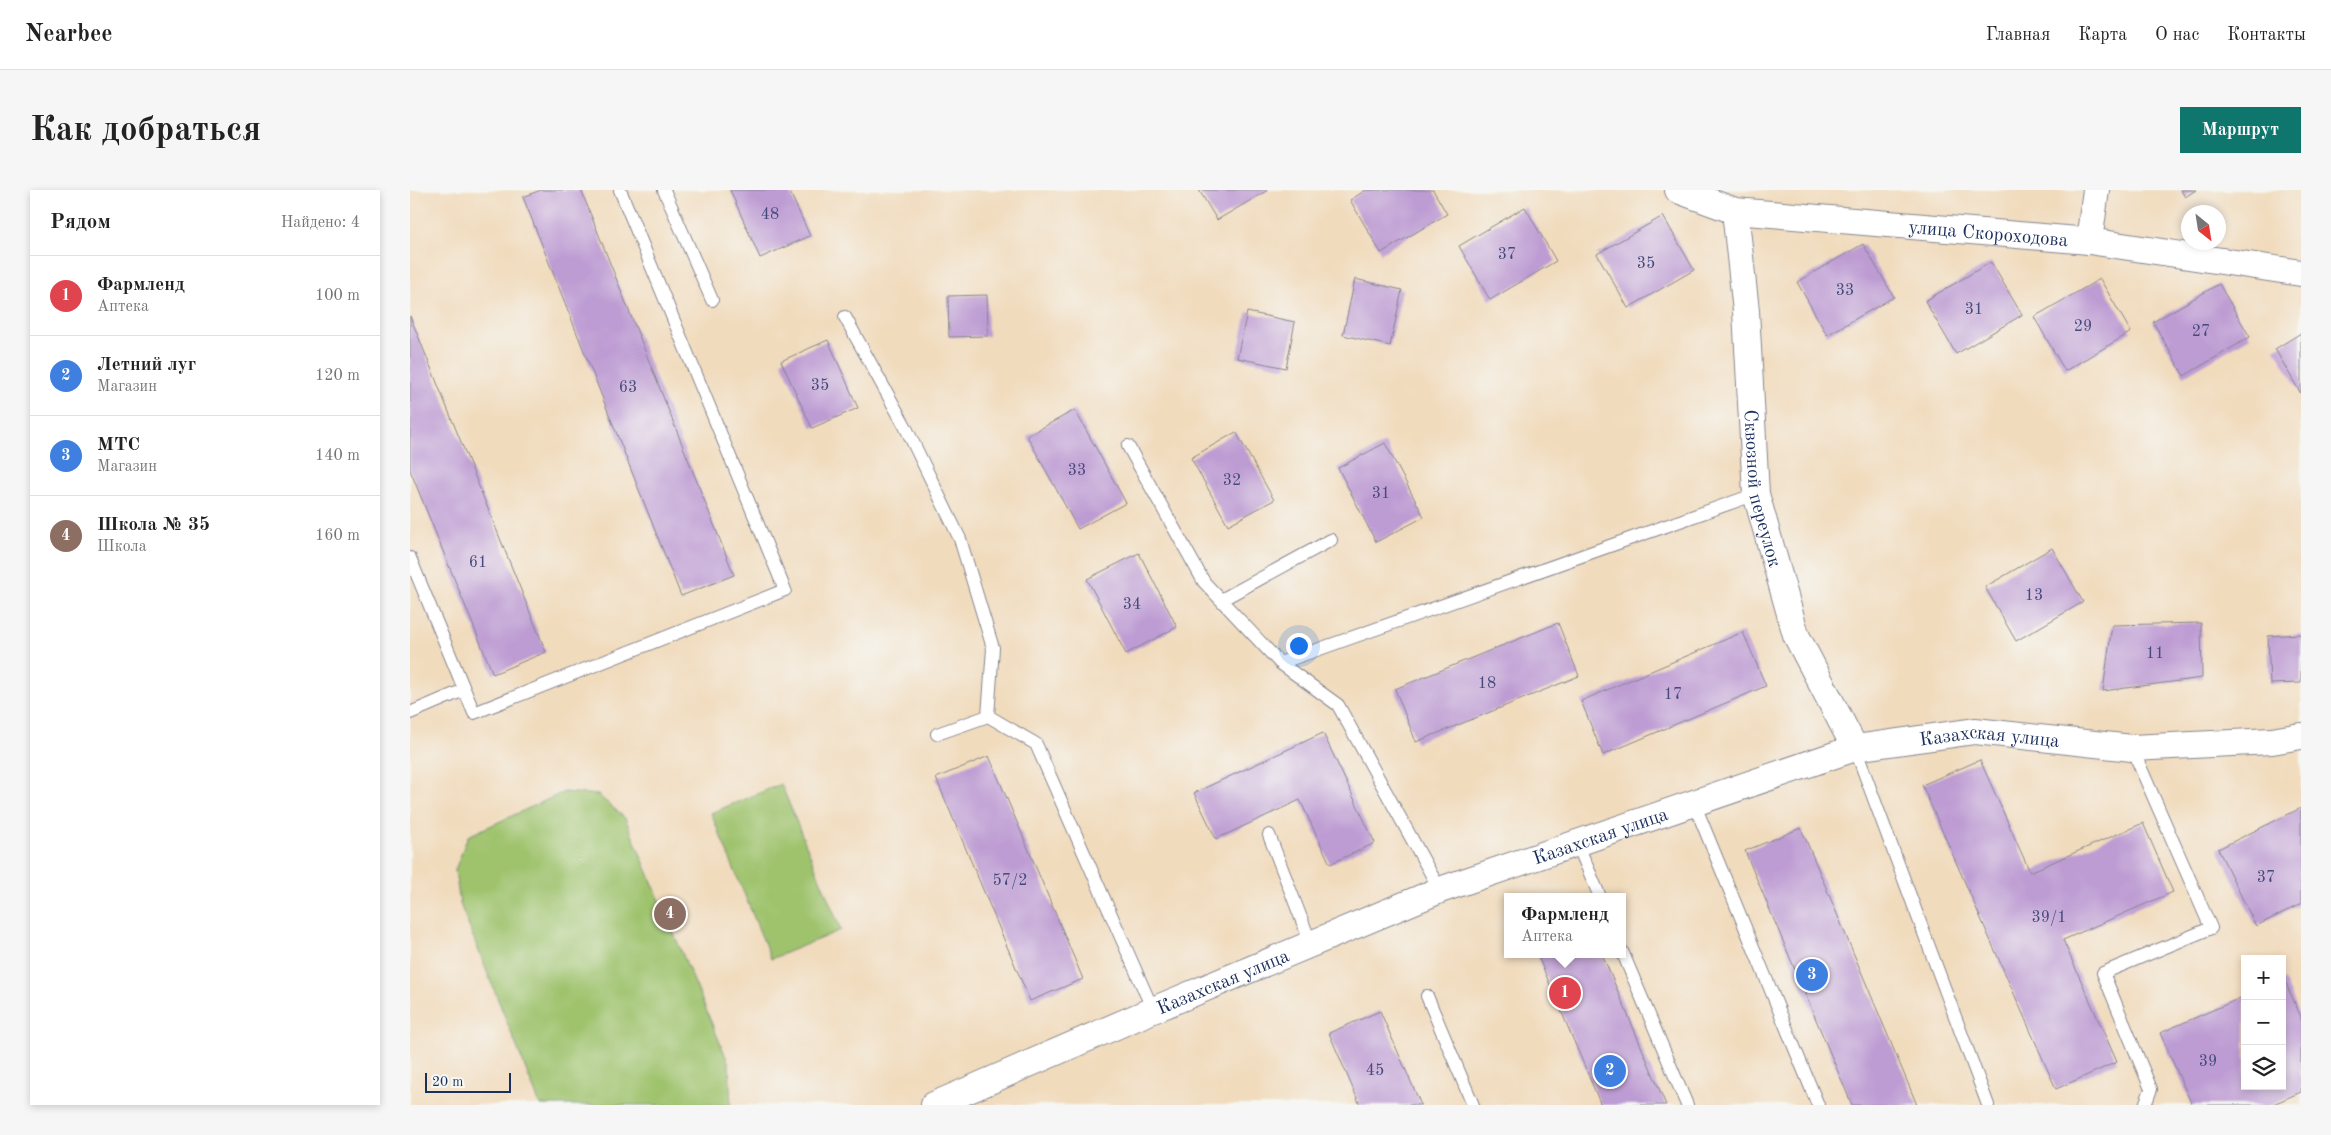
<!DOCTYPE html>
<html lang="ru">
<meta charset="utf-8">
<style>
body{margin:0;font-family:"Old Standard TT",serif;background:#f6f6f6;color:#222}
.controls{position:absolute;right:15px;bottom:15px;display:grid;overflow:hidden;border-radius:0px;box-shadow:0 2px 8px #0003}
.controls button{width:45px;height:45px;display:grid;place-items:center;padding:0;border:0;border-bottom:1px solid #e0e0e0;background:#fff;color:#222;font:25px sans-serif}
.compass{position:absolute;left:1771px;top:15px;width:45px;height:45px;border-radius:50%;background:#fff;box-shadow:0 2px 8px #0003;rotate:150deg}
.scale{position:absolute;left:15px;bottom:12px;width:86px;box-sizing:border-box;padding-left:5px;border:2px solid #1b2f5e;border-top:0;font-size:14px;line-height:18px;white-space:nowrap;color:#1b2f5e;-webkit-text-stroke:4px #f6f6f2;paint-order:stroke}
.you{position:absolute;left:888px;top:455px;width:18px;height:18px;margin:-12px;border:4px solid #fff;border-radius:50%;background:#1a73e8;box-shadow:0 0 0 8px #1a73e833}
.badge{display:grid;place-items:center;width:32px;height:32px;border-radius:50%;background:#0f766e;color:#fff;font-size:16px;font-weight:700}
.pin{position:absolute;translate:-50% -50%;border:2px solid #fff;box-shadow:0 1px 5px #0006}
.popup{position:absolute;left:1094px;top:703px;width:122px;height:65px;box-sizing:border-box;display:grid;place-content:center;border-radius:0px;background:#fff;filter:drop-shadow(0 1px 4px #0005);font-size:16px;white-space:nowrap;color:#767676}
.popup b{font-size:19px;color:#222}
.popup::after{content:'';position:absolute;left:50%;top:100%;margin-left:-10px;border:10px solid transparent;border-top-color:#fff}
.list{margin:0;padding:0;list-style:none}
h2{display:flex;justify-content:space-between;align-items:center;height:65px;margin:0;padding:0 20px;font-size:21px}
h2 small{font-size:16px;font-weight:400;color:#767676}
.list li{display:grid;grid-template-columns:32px 1fr auto;gap:15px;align-items:center;box-sizing:border-box;height:80px;padding:0 20px;border-top:1px solid #e0e0e0}
.list b{display:block;font-size:19px;white-space:nowrap}
.list p{margin:0;font-size:16px;white-space:nowrap;color:#767676}
.list em{font-size:16px;font-style:normal;color:#767676}
.icon{flex:none;width:28px;height:28px;fill:none;stroke:currentColor;stroke-width:2;stroke-linecap:round;stroke-linejoin:round}
.map{position:relative;flex:none;width:1891px;height:915px;overflow:hidden;border-radius:0px}
header{display:flex;align-items:center;gap:30px;box-sizing:border-box;height:70px;padding:0 25px;background:#fff;border-bottom:1px solid #e0e0e0}
header strong{font-size:24px}
nav{display:flex;gap:28px;margin-inline-start:auto;font-size:18px}
.intro{display:flex;align-items:center;justify-content:space-between;box-sizing:border-box;height:120px;padding:0 30px}
h1{margin:0;font-size:35px}
.button{padding:12px 22px;border-radius:0px;background:#0f766e;color:#fff;font-size:18px;font-weight:700}
main{display:flex;gap:30px;padding:0 30px}
aside{flex:1;background:#fff;border-radius:0px;box-shadow:0 2px 8px #0003}
.map>svg:first-child{display:block}
</style>
<header>
<strong>Nearbee</strong>
<nav><a>Главная</a><a>Карта</a><a>О нас</a><a>Контакты</a></nav>
</header>
<div class="intro"><h1>Как добраться</h1><a class="button">Маршрут</a></div>
<main>
<aside>
<h2>Рядом<small>Найдено: 4</small></h2>
<ul class="list">
<li><span class="badge" style="background:#e0444e">1</span><div><b>Фармленд</b><p>Аптека</p></div><em>100 m</em></li>
<li><span class="badge" style="background:#3f7fe0">2</span><div><b>Летний луг</b><p>Магазин</p></div><em>120 m</em></li>
<li><span class="badge" style="background:#3f7fe0">3</span><div><b>МТС</b><p>Магазин</p></div><em>140 m</em></li>
<li><span class="badge" style="background:#8d6e63">4</span><div><b>Школа № 35</b><p>Школа</p></div><em>160 m</em></li>
</ul>
</aside>
<div class="map">
<svg width="1891" height="915" viewBox="0 0 1891 915">
<rect width="100%" height="100%" fill="#f6f6f2"/>
<filter id="ink" filterUnits="userSpaceOnUse"><feTurbulence type="fractalNoise" baseFrequency=".02" numOctaves="2"/><feDisplacementMap in="SourceGraphic" scale="10" xChannelSelector="R" yChannelSelector="G"/><feConvolveMatrix kernelMatrix="1 2 1 2 8 2 1 2 1" color-interpolation-filters="sRGB"/></filter>
<filter id="wash" filterUnits="userSpaceOnUse"><feTurbulence type="fractalNoise" baseFrequency=".0096" numOctaves="4" result="noise"/><feDisplacementMap in="SourceGraphic" scale="20" xChannelSelector="R" yChannelSelector="G"/><feGaussianBlur stdDeviation="1.12" result="paint"/><feColorMatrix in="noise" values="0 0 0 0 0 0 0 0 0 0 0 0 0 0 0 0 0 1.4 0 .05"/><feComposite in="paint" operator="in"/></filter>
<g filter="url(#wash)">
<rect width="100%" height="100%" fill="#f1dbbd"/>
<path fill="#9fc36d" stroke="#5d7966" d="M371 594 431 740 361 769 301 623Z
M154 602 188 605 215 628 319 874 321 915H130L50 714 45 680 58 646Z"/>
<g id="blocks">
<path fill="#bd9bd3" d="M131 0H171L324 385 271 406 113 7Z
M320 0H379L400 46 350 68Z
M789 0H858L807 30Z
M956 0H1023L1037 24 971 63 940 10Z
M1771 0H1786L1775 7Z
M1115 17 1146 71 1080 110 1049 56Z
M1253 26 1284 80 1218 118 1187 64Z
M1453 54 1484 107 1417 145 1387 92Z
M1581 72 1612 125 1546 164 1515 111Z
M945 89 992 100 980 156 933 145Z
M1690 89 1721 142 1655 181 1624 127Z
M1809 94 1840 147 1774 186 1743 132Z
M577 105 578 146 539 147 538 106Z
M837 122 885 132 876 178 827 168Z
M0 126 136 462 83 484 0 280Z
M1891 143V204L1865 159Z
M418 150 448 218 402 238 371 171Z
M665 220 716 313 668 339 617 246Z
M826 242 864 310 818 335 781 268Z
M975 253 1014 327 966 352 928 278Z
M1642 358 1673 412 1606 451 1575 397Z
M729 363 767 437 716 464 677 389Z
M1148 433 1169 486 1006 552 985 499Z
M1791 433 1792 488 1693 501 1702 435Z
M1333 442 1356 496 1193 565 1171 511Z
M1891 444V493L1860 494 1858 446Z
M913 543 965 653 920 674 890 610 806 649 784 603Z
M579 566 673 789 620 811 526 588Z
M1570 570 1620 682 1733 633 1763 702 1653 750 1707 872 1646 899 1512 595Z
M1891 618V714L1846 736 1808 659Z
M1391 638 1507 915H1442L1335 661Z
M1127 764H1192L1256 915H1191Z
M1874 789 1891 827V902L1861 915H1782L1750 843 1835 806V896H1872V790Z
M970 821 1011 915H950L919 843Z"/>
</g>
</g>
<g filter="url(#ink)">
<use href="#blocks" fill-opacity="0" stroke="#86858e" stroke-width="1"/>
<g fill="none" stroke-linecap="round" stroke-linejoin="round">
<defs>
<path id="service" d="M254 0 302 110
M435 127 495 236 550 349 583 458 578 526
M718 256 794 392 870 473 928 515 1030 700
M0 368 64 523 375 400 210 0
M811 410 921 350
M870 473 1346 304
M0 523 54 500
M527 544 578 526 626 554 743 820
M1445 558 1578 915
M1722 558 1801 738 1693 783 1741 899 1735 915
M1284 613 1408 915
M859 645 901 754
M1167 653 1190 707
M1212 761 1277 915
M1017 806 1063 915"/>
<g id="minor">
<path id="s1" d="M1268 0 1325 21 1679 51 1891 83"/>
<path id="s2" d="M1325 21 1336 121 1346 304 1386 445 1445 558"/>
<path d="M1679 51 1686 0"/>
<path id="s3" d="M524 915 743 820 1030 700 1445 558 1565 541 1722 558 1862 551 1891 546"/>
</g>
</defs>
<use href="#service" stroke="#86858e" stroke-width="14"/>
<use href="#minor" stroke="#86858e" stroke-width="28"/>
<use href="#service" stroke="#fff" stroke-width="12"/>
<use href="#minor" stroke="#fff" stroke-width="26"/>
</g>
</g>
<g text-anchor="middle" stroke-width="4" stroke-linejoin="round" paint-order="stroke">
<g font-size="16" fill="#444a7b">
<text x="360" y="29">48</text>
<text x="1097" y="69">37</text>
<text x="1236" y="78">35</text>
<text x="1435" y="105">33</text>
<text x="1564" y="124">31</text>
<text x="1673" y="141">29</text>
<text x="1791" y="146">27</text>
<text x="410" y="200">35</text>
<text x="218" y="202">63</text>
<text x="667" y="285">33</text>
<text x="822" y="295">32</text>
<text x="971" y="308">31</text>
<text x="68" y="377">61</text>
<text x="1624" y="410">13</text>
<text x="722" y="419">34</text>
<text x="1745" y="468">11</text>
<text x="1077" y="498">18</text>
<text x="1263" y="509">17</text>
<text x="1856" y="692">37</text>
<text x="600" y="695">57/2</text>
<text x="1639" y="732">39/1</text>
<text x="1798" y="876">39</text>
<text x="965" y="885">45</text>
</g>
<g font-size="19" fill="#1b2f5e" stroke="#f6f6f2">
<text dy="7" stroke="none"><textPath href="#s1" startOffset="315">улица Скороходова</textPath></text>
<text dy="7" stroke="none"><textPath href="#s2" startOffset="279">Сквозной переулок</textPath></text>
<text dy="7" stroke="none"><textPath href="#s3" startOffset="1124">Казахская улица</textPath></text>
<text dy="7" stroke="none"><textPath href="#s3" startOffset="719">Казахская улица</textPath></text>
<text dy="7" stroke="none"><textPath href="#s3" startOffset="314">Казахская улица</textPath></text>
</g>
</g>
</svg>
<div class="controls">
<button>+</button>
<button>−</button>
<button><svg class="icon" aria-label="layers" viewBox="0 0 24 24"><path d="M12 4l9 5-9 5-9-5zM3 14l9 5 9-5"/></svg></button>
</div>
<svg class="compass" viewBox="-18 -18 36 36"><path d="M0-13l5 13h-10z" fill="#e53935"/><path d="M0 13l5-13h-10z" fill="#767676"/></svg>
<div class="scale">20 m</div>
<div class="you"></div>
<div class="pin badge" style="left:1155px;top:803px;background:#e0444e">1</div>
<div class="popup"><b>Фармленд</b>Аптека</div>
<div class="pin badge" style="left:1200px;top:881px;background:#3f7fe0">2</div>
<div class="pin badge" style="left:1402px;top:785px;background:#3f7fe0">3</div>
<div class="pin badge" style="left:260px;top:724px;background:#8d6e63">4</div>
</div>
</main>
